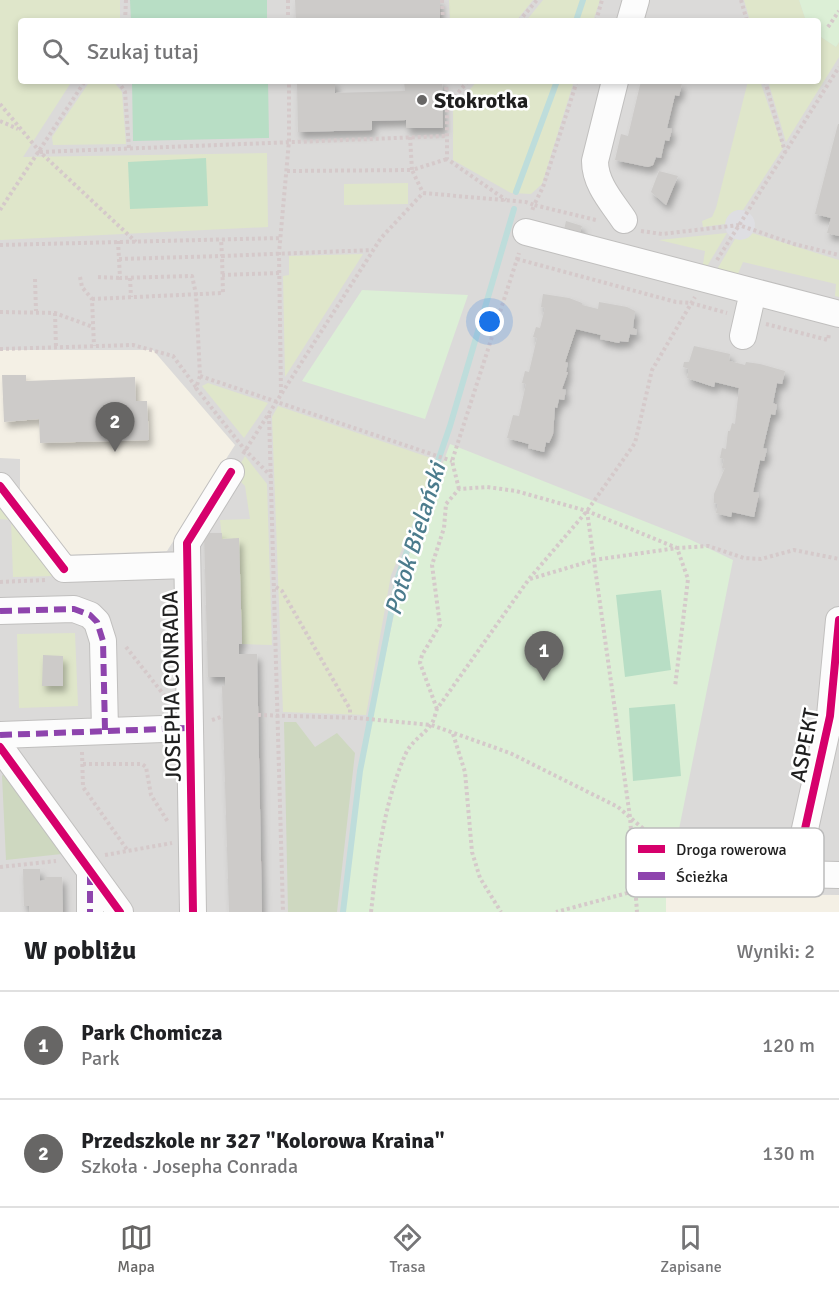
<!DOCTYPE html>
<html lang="pl">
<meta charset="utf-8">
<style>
body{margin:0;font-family:Signika,sans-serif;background:#f2f2f2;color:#202124}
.you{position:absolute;left:490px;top:322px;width:21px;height:21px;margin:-15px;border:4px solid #fff;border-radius:50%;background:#1a73e8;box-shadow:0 0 0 9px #1a73e833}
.badge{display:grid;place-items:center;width:39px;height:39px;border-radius:50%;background:#676665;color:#fff;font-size:20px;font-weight:700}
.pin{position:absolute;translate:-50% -50px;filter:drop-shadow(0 2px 3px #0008)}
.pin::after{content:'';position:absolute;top:32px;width:21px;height:18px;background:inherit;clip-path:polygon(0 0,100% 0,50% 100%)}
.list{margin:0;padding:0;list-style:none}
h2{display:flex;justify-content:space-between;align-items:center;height:78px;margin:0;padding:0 24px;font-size:26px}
h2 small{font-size:20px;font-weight:400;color:#757577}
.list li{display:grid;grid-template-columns:39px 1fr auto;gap:18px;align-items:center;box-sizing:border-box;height:108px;padding:0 24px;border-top:2px solid #e0e0e0}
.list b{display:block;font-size:22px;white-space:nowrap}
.list p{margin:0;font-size:20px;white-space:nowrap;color:#757577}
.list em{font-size:20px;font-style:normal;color:#757577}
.icon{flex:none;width:33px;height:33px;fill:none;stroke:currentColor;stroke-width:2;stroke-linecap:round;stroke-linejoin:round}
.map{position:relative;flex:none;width:839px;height:912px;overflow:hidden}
.search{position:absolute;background:#fff;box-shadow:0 3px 9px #0003;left:18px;right:18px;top:18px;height:66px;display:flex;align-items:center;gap:15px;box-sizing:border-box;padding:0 21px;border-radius:6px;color:#757577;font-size:22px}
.sheet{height:294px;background:#fff}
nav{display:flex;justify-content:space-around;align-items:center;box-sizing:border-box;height:84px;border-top:2px solid #e0e0e0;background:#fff;font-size:16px;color:#757577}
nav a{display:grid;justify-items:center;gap:3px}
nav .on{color:#676665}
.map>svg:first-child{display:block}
</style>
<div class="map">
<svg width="839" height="912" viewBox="0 0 839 912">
<defs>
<filter id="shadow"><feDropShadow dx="3.5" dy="6" stdDeviation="3" flood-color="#0004"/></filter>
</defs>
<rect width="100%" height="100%" fill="#eceae8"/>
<path fill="#dbdad9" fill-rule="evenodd" d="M0 0H839V912H0ZM21 21H818V81H21Z"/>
<path fill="#f4f0e5" d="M0 350H153L235 445 167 551 66 555 20 491V459L0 458Z
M666 894 839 895V912H666Z"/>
<path fill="#dfe6ca" d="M0 0H120V21H21V81H72L23 157 267 153 268 227 0 240Z
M449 0H533L516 21H450Z
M543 0H600L593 21H526Z
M744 0H799L806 21H750Z
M818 35 836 47 839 42V57L786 142 768 81H818Z
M90 81H113L122 92 126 144 53 145 52 137Z
M477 81H574L542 184 531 194 511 193 453 160V110Z
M748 81H760L783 148 743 210H737L725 224 703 227 702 221 712 217 716 208Z
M408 183V204L344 205V184Z
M727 233 706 268 703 264 705 251 659 240Z
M752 233 839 260V297L835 296 836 284 743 262 737 276 716 271 735 239 748 237Z
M363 254 285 377 283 276 289 275V256Z
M208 383 268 403 244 438 202 386Z
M278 406 440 461 391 575 366 715 283 712 272 417Z
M245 456 267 484 272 645 242 644 239 539H222L220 520 250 519 245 486 234 475Z
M0 491 55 576 13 577 11 520 0 519Z
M75 633 78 706 19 708 17 634Z"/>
<path fill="#ced8c0" d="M284 722H296L315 747 337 733 355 753 337 912H288Z
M5 771 71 853 6 860 2 776Z"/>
<path fill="#dcefd6" d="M799 0H839V42L836 47 818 35V21H806Z
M362 290 468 295 425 419 302 381Z
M450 444 689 539 733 560 666 894V912H344L357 791 403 571Z"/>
<path fill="#b8dec5" d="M130 0H267V21H131Z
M132 81H268L269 138 133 141Z
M206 158 208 206 130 209 128 162Z
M661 590 671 670 625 677 616 595Z
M675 704 681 776 633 781 629 708Z"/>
<path fill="#dedee2" d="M725 225a15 15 0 1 1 30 0a15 15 0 1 1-30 0Z"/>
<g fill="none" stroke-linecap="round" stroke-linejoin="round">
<path stroke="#bedddb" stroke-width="6" d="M576 21 583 0
M516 192 557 81
M343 912 360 771 398 577 450 426 514 209"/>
</g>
<path fill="#cdcbc9" filter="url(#shadow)" d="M295 0H440V21H296Z
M297 81H335V93L405 91 404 81H442L443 128H406V120L372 121V130L298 132Z
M641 81 682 83 679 96 675 95 667 128 672 129 669 141 665 140 661 158 656 157 653 165 648 167 615 160 621 134 628 136Z
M838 124H839V236L827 233 831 218 815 214Z
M659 171 678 176 666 205 651 192Z
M566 221 582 226 579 235 564 230Z
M543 294 569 298 582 303V305L598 309 599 302 627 307 635 311 633 328 637 330 636 335 630 334 628 342 620 341 619 343 600 339 601 335 576 329 565 362 568 363 566 372H568L562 389 566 390 564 400 559 399 557 408 555 407 553 434 549 443 546 442 544 452 528 448 529 444 507 438 513 415 519 416 526 384 522 383 525 371 529 372 537 338 533 337 536 327 540 328 545 308 541 307Z
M694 346 730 354 729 361 745 365 746 362 760 364 785 371 782 384 777 383 773 403 777 405 775 415 771 414 763 448 767 449 764 461 760 460 753 492 759 493 754 517 732 512 731 517 716 513 718 504 714 503V494L725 468H722L724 459 720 458 722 448 726 449 728 431H730L732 423 735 424 739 388 715 382 714 387 687 378 689 369 683 367 684 362H689Z
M2 375H26V381L135 377 136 401H147L149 440 40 443 39 419 4 422Z
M204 533H222V539L239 538 242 644H239V654H257L262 912H229L222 686H225V677H208Z
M43 655 63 656V686H42Z
M23 869H40V881L45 880V877H62L63 912H29V906H24Z"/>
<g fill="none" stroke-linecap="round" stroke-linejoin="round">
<defs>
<path id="minor" d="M630 21 636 0
M615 81 595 161C595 184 612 202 624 220
M526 232 839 314
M743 336 753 292
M0 486 64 569 187 565
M0 611 74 609 90 615 97 622 103 641 105 730
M839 620 830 716 795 874 839 875
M0 735 190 728
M0 747 120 912
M90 871V912
M193 912 187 543 231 472"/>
</defs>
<use href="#minor" stroke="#c0bfbe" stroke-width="28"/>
<path stroke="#d5c9ca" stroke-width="4" stroke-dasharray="3 3" stroke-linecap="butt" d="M288 0V21
M442 0 443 21
M741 0 747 21
M125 21 126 0
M519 21 537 0
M596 21 602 0
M828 27 839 11
M118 81 125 92 129 148
M446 81 447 106
M468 81 447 106V159L506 200
M577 81 543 187 534 205 596 220
M765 81 785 152
M0 104 40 152 136 242
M0 121 18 129
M410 137 412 170 447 159
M40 152 447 136
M287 171 412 170 423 193
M0 210 85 81
M641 231 662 234 739 225 794 244 839 255
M118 241 120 278 192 276 196 294 200 376 196 388 245 450 272 477
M0 245 281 238
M119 259 222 256 221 239
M517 259 676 302 691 303 727 313
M717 260 839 67
M222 275 279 273
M80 277 82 287 92 299 94 346
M98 277 120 278
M130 278 131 297
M35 279 36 311
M92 299 223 293 222 256 373 250
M0 312 55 313 93 327
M55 313 56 347
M766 324 828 340 829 334
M0 349 133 345 173 356 196 387
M200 376 452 461
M281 393 279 253 289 141V81
M269 415 283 912
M243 454 381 238 423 193 526 202 534 205 532 211
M459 489 452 461 519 253
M587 511 630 817 637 912
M530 579 594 560 677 548 708 546 744 558 761 559 794 550 839 559
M0 582 47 580
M276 587 282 591 350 709V717
M126 647 168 700
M437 709 420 663 422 655 440 625 432 565 444 528 446 504 459 489 487 487 516 491 587 511 677 548 688 579 675 687
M258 715 358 718 431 725 510 753 618 807 647 832 670 860 680 879 556 912
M212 720 221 717
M453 734 465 772 472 852 480 878 501 912
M82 752 83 787 128 851
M83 764H142L146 767 151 795 168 822
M105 855 172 843
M0 867 56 861
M680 879 776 875
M371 912C377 860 384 802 406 753 412 741 422 736 430 726 434 722 435 714 437 709L529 579 587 511 635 443 652 370 695 297"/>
<use href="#minor" stroke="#fcfcfc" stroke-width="26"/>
<path stroke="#8e44ad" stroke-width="6" stroke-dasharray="12 6" stroke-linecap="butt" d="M0 611 74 609 90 615 97 622 103 641 105 730
M0 735 190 728
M90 873V912"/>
<defs>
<path id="cycleway" d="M0 486 64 569
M0 747 120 912
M795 874 830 716 839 620
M193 912 187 543 231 472"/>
</defs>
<use href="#cycleway" stroke="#fff" stroke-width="11"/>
<use href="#cycleway" stroke="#d6006c" stroke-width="8"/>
</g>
<circle fill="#676665" stroke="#fff" stroke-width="2" cx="422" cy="100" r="6"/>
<g text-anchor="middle" stroke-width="5" stroke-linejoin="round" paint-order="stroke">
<g font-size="22" font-weight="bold" fill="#1f1f1f" stroke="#fff" text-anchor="start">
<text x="434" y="108">Stokrotka</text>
</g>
<g font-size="22" fill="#1f1f1f" stroke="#fff">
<text transform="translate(171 686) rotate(-91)" y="8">JOSEPHA CONRADA</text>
<text transform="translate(804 745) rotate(-79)" y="8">ASPEKT</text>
</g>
<g font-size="24" font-style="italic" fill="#4c7c8d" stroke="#fff">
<text transform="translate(415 539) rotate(-73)" y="8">Potok Bielański</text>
</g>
</g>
<rect x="626" y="828" width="198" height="69" rx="9" fill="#fff" stroke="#bcbcbc" stroke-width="1.5"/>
<rect x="638" y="845" width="27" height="8" fill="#d6006c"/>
<rect x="638" y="872" width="27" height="8" fill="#8e44ad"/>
<g font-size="16" fill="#1f1f1f">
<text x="676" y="855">Droga rowerowa</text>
<text x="676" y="882">Ścieżka</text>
</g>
</svg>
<div class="you"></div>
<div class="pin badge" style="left:544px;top:681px">1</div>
<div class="pin badge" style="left:115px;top:452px">2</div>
<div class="search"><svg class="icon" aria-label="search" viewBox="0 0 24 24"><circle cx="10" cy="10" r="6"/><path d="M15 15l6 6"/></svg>Szukaj tutaj</div>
</div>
<section class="sheet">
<h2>W pobliżu<small>Wyniki: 2</small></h2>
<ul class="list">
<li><span class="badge">1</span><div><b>Park Chomicza</b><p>Park</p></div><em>120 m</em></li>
<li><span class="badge">2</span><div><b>Przedszkole nr 327 &quot;Kolorowa Kraina&quot;</b><p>Szkoła · Josepha Conrada</p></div><em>130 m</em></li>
</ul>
</section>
<nav>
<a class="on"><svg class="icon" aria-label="map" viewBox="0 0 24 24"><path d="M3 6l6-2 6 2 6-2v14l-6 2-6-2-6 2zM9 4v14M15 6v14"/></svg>Mapa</a>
<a><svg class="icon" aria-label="directions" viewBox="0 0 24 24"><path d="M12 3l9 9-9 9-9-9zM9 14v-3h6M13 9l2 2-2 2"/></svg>Trasa</a>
<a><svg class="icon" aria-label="saved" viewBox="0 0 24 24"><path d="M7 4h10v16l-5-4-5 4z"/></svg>Zapisane</a>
</nav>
